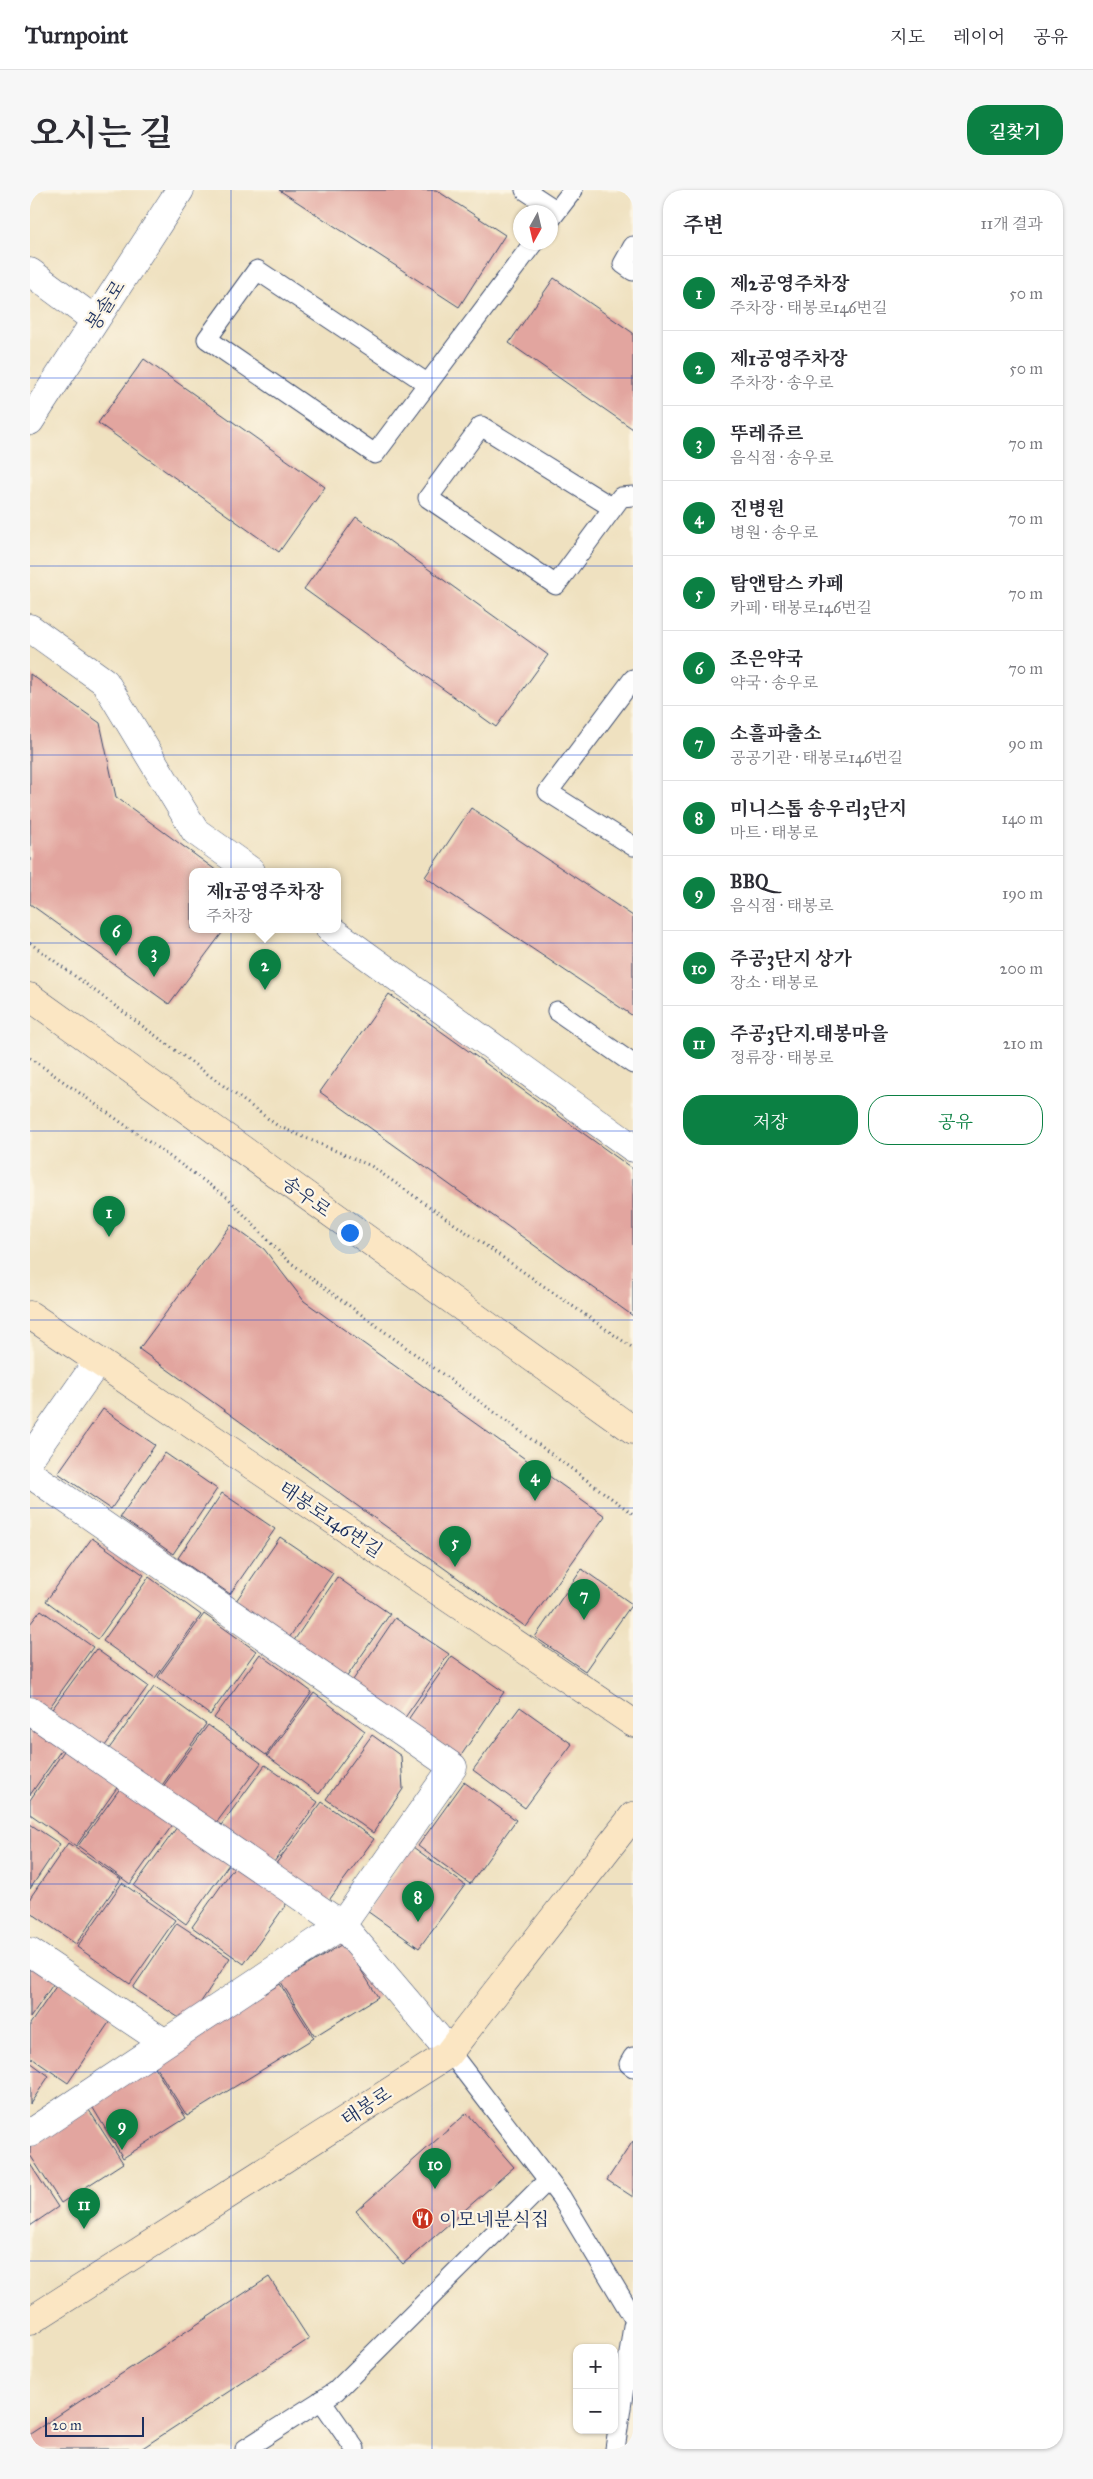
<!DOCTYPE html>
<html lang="ko">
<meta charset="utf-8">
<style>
body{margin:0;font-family:"IM FELL Great Primer","Noto Serif KR",serif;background:#f7f7f7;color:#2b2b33}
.controls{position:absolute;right:15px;bottom:15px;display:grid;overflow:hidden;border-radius:10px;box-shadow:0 1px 4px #0004}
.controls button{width:45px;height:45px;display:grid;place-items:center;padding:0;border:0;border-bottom:1px solid #e1e1e2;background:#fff;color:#2b2b33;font:25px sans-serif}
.compass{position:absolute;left:483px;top:15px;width:45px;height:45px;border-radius:50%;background:#fff;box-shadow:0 1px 4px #0004;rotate:188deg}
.scale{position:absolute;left:15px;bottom:12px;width:99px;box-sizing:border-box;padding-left:5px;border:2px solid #1b2f5e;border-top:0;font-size:14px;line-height:18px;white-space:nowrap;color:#1b2f5e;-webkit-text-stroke:4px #fcf5e5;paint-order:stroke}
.you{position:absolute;left:319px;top:1042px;width:18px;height:18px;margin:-12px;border:4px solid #fff;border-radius:50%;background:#1a73e8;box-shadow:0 0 0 8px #1a73e833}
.badge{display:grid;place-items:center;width:32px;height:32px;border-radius:50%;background:#0b8043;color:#fff;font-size:16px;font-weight:700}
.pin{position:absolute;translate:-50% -41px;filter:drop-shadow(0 1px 2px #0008)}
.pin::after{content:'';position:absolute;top:26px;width:18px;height:15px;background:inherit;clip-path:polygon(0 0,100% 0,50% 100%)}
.popup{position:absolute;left:159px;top:678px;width:152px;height:65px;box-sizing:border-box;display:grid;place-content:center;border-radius:10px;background:#fff;filter:drop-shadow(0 1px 4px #0005);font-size:16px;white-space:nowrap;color:#7c7c81}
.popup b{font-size:19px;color:#2b2b33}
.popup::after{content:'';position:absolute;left:50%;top:100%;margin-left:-10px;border:10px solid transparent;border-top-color:#fff}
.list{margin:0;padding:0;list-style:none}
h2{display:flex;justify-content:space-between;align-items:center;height:65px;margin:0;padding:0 20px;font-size:21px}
h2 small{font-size:16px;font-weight:400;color:#7c7c81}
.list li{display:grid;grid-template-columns:32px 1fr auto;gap:15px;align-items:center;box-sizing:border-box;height:75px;padding:0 20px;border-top:1px solid #e1e1e2}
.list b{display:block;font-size:19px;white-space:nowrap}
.list p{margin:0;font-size:16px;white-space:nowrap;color:#7c7c81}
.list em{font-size:16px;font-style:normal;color:#7c7c81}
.actions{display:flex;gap:10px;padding:15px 20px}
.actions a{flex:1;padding:11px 0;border:1px solid #0b8043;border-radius:20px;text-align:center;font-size:18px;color:#0b8043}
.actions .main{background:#0b8043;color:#fff}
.map{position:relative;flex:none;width:603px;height:2259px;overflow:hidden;border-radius:20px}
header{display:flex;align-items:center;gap:30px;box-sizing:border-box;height:70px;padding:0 25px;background:#fff;border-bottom:1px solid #e1e1e2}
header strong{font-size:24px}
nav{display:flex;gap:28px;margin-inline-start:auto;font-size:18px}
.intro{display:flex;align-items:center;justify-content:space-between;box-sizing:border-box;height:120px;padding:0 30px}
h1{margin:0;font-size:35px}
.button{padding:12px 22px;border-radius:20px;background:#0b8043;color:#fff;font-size:18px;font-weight:700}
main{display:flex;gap:30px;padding:0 30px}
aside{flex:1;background:#fff;border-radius:20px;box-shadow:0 1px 4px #0004}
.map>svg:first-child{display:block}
</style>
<header>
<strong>Turnpoint</strong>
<nav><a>지도</a><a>레이어</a><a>공유</a></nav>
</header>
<div class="intro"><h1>오시는 길</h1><a class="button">길찾기</a></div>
<main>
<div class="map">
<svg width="603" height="2259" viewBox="0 0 603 2259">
<rect width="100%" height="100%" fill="#fcf5e5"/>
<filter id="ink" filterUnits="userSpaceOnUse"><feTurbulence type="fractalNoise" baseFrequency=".02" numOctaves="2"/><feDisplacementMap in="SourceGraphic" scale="10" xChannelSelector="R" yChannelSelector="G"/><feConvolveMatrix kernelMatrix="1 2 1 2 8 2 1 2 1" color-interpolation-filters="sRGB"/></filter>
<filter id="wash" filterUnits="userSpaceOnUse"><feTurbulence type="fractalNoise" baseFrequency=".0096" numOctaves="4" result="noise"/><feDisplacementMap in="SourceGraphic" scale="20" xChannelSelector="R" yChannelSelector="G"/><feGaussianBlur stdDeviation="1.12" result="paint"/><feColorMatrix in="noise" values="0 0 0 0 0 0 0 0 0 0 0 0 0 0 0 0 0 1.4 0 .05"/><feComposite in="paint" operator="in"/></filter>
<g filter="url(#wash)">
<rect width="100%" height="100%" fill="#efe1c0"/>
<g id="blocks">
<path fill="#e2a59f" d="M249 0H406L475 45 429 117Z
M524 88 603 143V239L479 153Z
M114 169 295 297 249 362 68 233Z
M326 327 518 465 466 537 274 399Z
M0 484 70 533 86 607 187 681H162V739H195L139 814 0 714Z
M441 618 603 726V826L395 687Z
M359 804 603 979V1126L290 902Z
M201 1035 234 1059 274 1111 575 1326 496 1437 109 1159Z
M73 1219 125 1255 81 1319 28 1283Z
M135 1263 187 1299 143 1364 90 1327Z
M192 1303 245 1339 200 1404 148 1368Z
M250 1347 303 1383 259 1448 206 1411Z
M62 1348 114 1385 68 1449 16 1411Z
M552 1379 602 1414 555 1481 505 1447Z
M119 1387 171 1425 125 1488 73 1451Z
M307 1387 360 1424 316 1488 263 1452Z
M11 1420 63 1457 17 1521 0 1509V1434Z
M174 1424 226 1461 180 1525 128 1487Z
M365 1428 419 1464 374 1529 321 1493Z
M66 1459 118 1496 72 1560 20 1522Z
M230 1464 282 1502 236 1565 184 1528Z
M422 1466 474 1502 430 1567 377 1531Z
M124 1497 176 1534 130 1598 78 1560Z
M284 1503 335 1541 289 1604 237 1566Z
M490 1517 542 1554 495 1618 443 1580Z
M0 1529 36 1553 0 1605Z
M178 1535 231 1573 184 1636 132 1598Z
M342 1545 371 1566 373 1599 343 1643 296 1609Z
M38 1555 91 1592 46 1656 0 1624V1610Z
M235 1575 288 1612 241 1676 189 1638Z
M434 1592 486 1630 440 1694 388 1656Z
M94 1593 146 1630 100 1694 48 1656Z
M292 1612 344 1649 297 1713 245 1675Z
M150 1633 202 1670 156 1734 104 1696Z
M0 1634 30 1654 0 1699Z
M38 1653 91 1689 46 1754 0 1722V1708Z
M383 1657 435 1695 389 1758 337 1721Z
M207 1673 259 1710 214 1774 162 1737Z
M92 1693 145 1730 100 1794 47 1757Z
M147 1733 200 1768 157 1833 103 1798Z
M314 1753 348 1807 285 1846 251 1792Z
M0 1773 26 1790 0 1828Z
M29 1792 82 1828 38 1893 0 1867V1834Z
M250 1794 284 1848 157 1926 123 1872Z
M0 1872 19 1886 0 1914Z
M123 1875 156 1928 93 1968 60 1913Z
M59 1920 93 1973 31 2013 0 1965V1957Z
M437 1923 484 1977 373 2074 326 2021Z
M603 1951V2007L577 1990Z
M0 1974 28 2017 0 2036Z
M239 2087 279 2149 111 2259H0V2244Z"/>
</g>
</g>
<g filter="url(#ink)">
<use href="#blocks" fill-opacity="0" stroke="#3b4a6d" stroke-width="1"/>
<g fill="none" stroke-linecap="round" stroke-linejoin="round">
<defs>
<path id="lane" d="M495 0 527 21
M520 30 543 0
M603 56 593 74 603 81
M398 194 227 80 177 149 345 264 504 52
M583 318 451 236 398 308 526 395 591 307 603 306
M603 489 518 602 603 656
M527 821 603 874
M420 1862 531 2007 603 2127
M603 1867 599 1874 603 1877
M291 2210 325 2259
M215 2259 306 2201 518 1990
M585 2259 603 2136"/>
<path id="street" d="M0 82 65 130
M0 231 150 0
M0 438 75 492 165 641 221 681
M300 739 603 958
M0 1268 68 1171
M0 1284 423 1577 312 1735 0 1943
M0 1521 312 1735 420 1862
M0 1762 135 1853"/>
<path id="secondary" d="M0 807 603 1240
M0 1125 603 1533
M0 2131 417 1865 603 1626"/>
</defs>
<use href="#lane" stroke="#3b4a6d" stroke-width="21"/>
<use href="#street" stroke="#3b4a6d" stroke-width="29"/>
<use href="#secondary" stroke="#3b4a6d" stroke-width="29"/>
<path stroke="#3b4a6d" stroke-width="3" stroke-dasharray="1 4" stroke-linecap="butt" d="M0 753 248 936 341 976 603 1158
M0 868 197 1007 257 1070 603 1324"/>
<use href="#lane" stroke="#fff" stroke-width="19"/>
<use href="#street" stroke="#fff" stroke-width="28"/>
<use href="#secondary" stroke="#fbe6c3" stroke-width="28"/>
</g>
</g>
<path fill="none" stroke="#1d4ed8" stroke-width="1" stroke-opacity="0.55" d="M201 0V2259M402 0V2259M0 188H603M0 376H603M0 565H603M0 753H603M0 941H603M0 1130H603M0 1318H603M0 1506H603M0 1694H603M0 1882H603M0 2071H603"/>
<defs>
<symbol id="restaurant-disc" viewBox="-11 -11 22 22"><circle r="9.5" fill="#c8321e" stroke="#fcf5e5"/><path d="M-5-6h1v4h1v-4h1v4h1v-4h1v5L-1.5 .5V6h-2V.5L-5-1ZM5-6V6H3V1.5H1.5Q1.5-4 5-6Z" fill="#fff"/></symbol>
</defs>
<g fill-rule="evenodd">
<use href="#restaurant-disc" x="380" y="2016" width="25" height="25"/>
</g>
<g text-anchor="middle" stroke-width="4.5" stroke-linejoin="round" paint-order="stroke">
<g font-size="19" fill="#1b2f5e" stroke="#fcf5e5">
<text transform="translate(75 115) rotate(-57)" y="7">봉솔로</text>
<text transform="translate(277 1006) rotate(36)" y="7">송우로</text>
<text transform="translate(301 1329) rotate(34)" y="7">태봉로146번길</text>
<text transform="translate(336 1916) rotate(-33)" y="7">태봉로</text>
</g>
<g font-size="19" fill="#1b2f5e" stroke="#fcf5e5" text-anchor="start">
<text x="409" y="2036">이모네분식집</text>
</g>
</g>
</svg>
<div class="controls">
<button>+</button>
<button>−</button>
</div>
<svg class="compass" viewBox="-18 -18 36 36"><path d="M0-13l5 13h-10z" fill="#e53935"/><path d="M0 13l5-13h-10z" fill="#7c7c81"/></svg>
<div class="scale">20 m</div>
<div class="you"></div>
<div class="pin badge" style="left:79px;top:1047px">1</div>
<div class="pin badge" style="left:235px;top:800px">2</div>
<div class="popup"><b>제1공영주차장</b>주차장</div>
<div class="pin badge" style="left:124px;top:787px">3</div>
<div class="pin badge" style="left:505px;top:1311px">4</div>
<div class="pin badge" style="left:425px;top:1377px">5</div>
<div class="pin badge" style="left:86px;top:766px">6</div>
<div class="pin badge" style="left:554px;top:1430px">7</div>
<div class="pin badge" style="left:388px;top:1732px">8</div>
<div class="pin badge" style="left:92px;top:1960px">9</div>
<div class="pin badge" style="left:405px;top:1999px">10</div>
<div class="pin badge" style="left:54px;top:2039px">11</div>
</div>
<aside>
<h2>주변<small>11개 결과</small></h2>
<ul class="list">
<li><span class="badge">1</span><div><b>제2공영주차장</b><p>주차장 · 태봉로146번길</p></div><em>50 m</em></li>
<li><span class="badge">2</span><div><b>제1공영주차장</b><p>주차장 · 송우로</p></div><em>50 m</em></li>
<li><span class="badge">3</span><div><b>뚜레쥬르</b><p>음식점 · 송우로</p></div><em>70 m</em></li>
<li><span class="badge">4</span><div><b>진병원</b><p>병원 · 송우로</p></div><em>70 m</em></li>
<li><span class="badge">5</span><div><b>탐앤탐스 카페</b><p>카페 · 태봉로146번길</p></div><em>70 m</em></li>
<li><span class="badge">6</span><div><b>조은약국</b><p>약국 · 송우로</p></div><em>70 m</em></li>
<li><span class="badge">7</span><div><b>소흘파출소</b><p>공공기관 · 태봉로146번길</p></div><em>90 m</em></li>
<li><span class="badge">8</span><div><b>미니스톱 송우리3단지</b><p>마트 · 태봉로</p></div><em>140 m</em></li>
<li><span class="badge">9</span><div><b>BBQ</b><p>음식점 · 태봉로</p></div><em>190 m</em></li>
<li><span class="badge">10</span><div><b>주공3단지 상가</b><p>장소 · 태봉로</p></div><em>200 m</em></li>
<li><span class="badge">11</span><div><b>주공3단지.태봉마을</b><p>정류장 · 태봉로</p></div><em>210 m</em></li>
</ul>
<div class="actions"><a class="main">저장</a><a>공유</a></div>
</aside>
</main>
